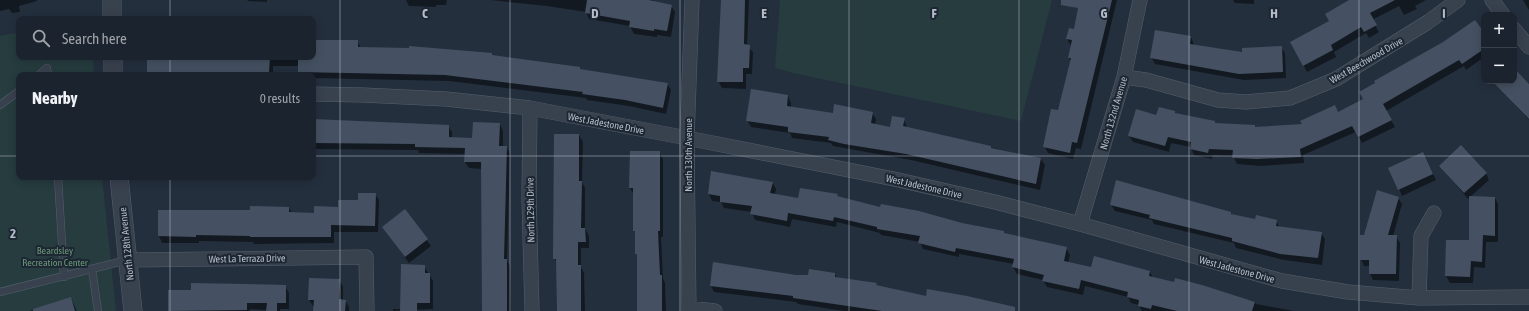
<!DOCTYPE html>
<meta charset="utf-8">
<style>
body{margin:0;font-family:"Asap Condensed",sans-serif;background:#242b36;color:#f1f3f6}
.controls{position:absolute;right:12px;top:12px;display:grid;overflow:hidden;border-radius:8px;box-shadow:0 2px 10px #0003}
.controls button{width:36px;height:36px;display:grid;place-items:center;padding:0;border:0;border-bottom:1px solid #39404a;background:#1b232e;color:#f1f3f6;font:20px sans-serif}
.list{margin:0;padding:0;list-style:none}
h2{display:flex;justify-content:space-between;align-items:center;height:52px;margin:0;padding:0 16px;font-size:17px}
h2 small{font-size:13px;font-weight:400;color:#a0a4aa}
.icon{flex:none;width:22px;height:22px;fill:none;stroke:currentColor;stroke-width:2;stroke-linecap:round;stroke-linejoin:round}
.map{position:relative;flex:none;width:1529px;height:311px;overflow:hidden}
.search{position:absolute;background:#1b232e;box-shadow:0 2px 10px #0003;left:16px;top:16px;width:300px;height:44px;display:flex;align-items:center;gap:10px;box-sizing:border-box;padding:0 14px;border-radius:8px;color:#a0a4aa;font-size:15px}
.panel{position:absolute;background:#1b232e;box-shadow:0 2px 10px #0003;left:16px;top:72px;width:300px;height:108px;border-radius:8px}
.map>svg:first-child{display:block}
</style>
<div class="map">
<svg width="1529" height="311" viewBox="0 0 1529 311">
<rect width="100%" height="100%" fill="#242f3e"/>
<path fill="#263c3f" d="M780 0H1052L1021 121 793 73 775 68Z
M19 32V57H93L94 75H19V177H102L116 311H0V36Z"/>
<path fill="#0007" d="M0 0H37V1L19 6 20 12 12 13 9 9 0 11Z
M247 0H267V2L248 1Z
M406 0H447L446 5H436V7L409 6Z
M490 0H653V3L671 6 675 12 671 37 657 35V37L634 34 630 26 589 19 586 12 547 6Z
M722 0H749L747 46 753 52 752 74H746V89L722 88 718 81Z
M1080 0H1117L1081 149 1076 148 1073 159 1048 153 1044 146 1058 111 1071 61 1069 58 1071 46 1067 39 1075 30Z
M1233 0H1254V4L1235 3Z
M1351 0H1426L1415 6 1417 9 1404 15 1399 6 1372 20 1379 32 1369 38 1366 33 1334 52 1336 57 1307 72 1291 42 1330 21Z
M1523 0H1529V10Z
M1484 34V57L1466 70 1464 66 1386 111 1395 127 1362 143 1356 132 1303 155 1304 163 1261 166 1237 164 1233 156 1213 155 1212 159 1194 155 1191 147 1171 143 1169 152 1133 142 1129 136 1157 117 1175 112 1176 114 1215 124 1255 126 1256 128 1303 125 1339 113Z
M313 37 316 41H357L361 48 492 56 667 83 671 90 666 114 629 106 587 100 586 98 449 81 313 78V75H301L299 66H273V75H149L148 73V57H313Z
M1191 37 1194 45 1243 53 1281 47 1285 53 1286 78 1244 80 1155 64 1151 57Z
M1514 69 1529 84V120L1493 81H1514Z
M788 96 791 103V108L834 114 872 113 876 119 875 125 891 128 904 119 907 128 1041 159 1045 165 1040 190 911 160 833 146 831 143 792 138 790 133 751 127 747 120Z
M313 120 448 126 452 132V138L473 139 500 124 503 131V147H507L510 154 507 260 510 266 511 311H483L482 169 469 168 465 162 466 154 419 153 418 150 313 149Z
M579 135 583 142 582 182 585 188V229L589 236V248H581V267L584 273 585 311H557V263L554 258Z
M631 152H659L663 159V237H661L663 278 665 283 666 311H638L639 275 636 234 634 230V195L630 188Z
M1426 159 1436 180 1402 196 1399 189Z
M1440 166 1486 173 1489 180 1470 197 1495 198 1498 204V242H1486L1485 268 1474 267 1473 283H1450L1446 276 1447 241H1470V197L1468 199Z
M712 172 772 182 776 189 775 195 799 199 837 195 838 198 881 208 1066 248 1070 255 1068 263 1092 268 1150 272 1153 278 1255 302 1256 304 1294 311H1142L1139 305 1131 303 1128 297 1085 286 1083 295 1047 287 1043 280 1017 274 1013 267 1014 264 959 254V257L923 249 920 242 881 235 880 233 837 222 836 227 792 219 790 227 755 220 752 212 724 208 721 202 712 201 709 194Z
M375 194 379 200 378 232H334V243L254 244 253 242 199 241V243H162L159 236V211H251L289 208 292 213 315 214 339 208Z
M1398 198 1402 204 1393 236H1396L1400 243 1399 281 1373 280 1370 274V266H1364L1361 259 1365 236Z
M1111 205 1231 213 1232 215 1256 221H1276L1280 228 1321 233 1325 239 1322 265 1284 260 1236 248 1234 243 1154 224 1152 220 1115 211Z
M405 210 431 246 409 263 383 227Z
M424 266 433 281V309L393 311V309H401Z
M835 274 837 278 876 284 877 286 927 297 1009 311H844L798 304 796 302 714 292 711 286 796 276Z
M339 280 343 286V300H345L349 307V311H314L315 306H313L309 300Z
M285 286 289 293V309H280V311L250 309V311H169V291Z
M71 298 77 311H29Z"/>
<path fill="#455162" d="M587 0H649L672 5 667 31 654 29V31L629 27 630 21 585 13Z
M721 0H745L744 44 750 45 749 68H743V82H717Z
M1061 0H1112L1077 143 1072 142 1070 153 1043 147 1051 109 1058 110 1071 58H1068L1072 40 1066 39 1069 28 1074 29 1078 8 1061 5Z
M1349 0H1395L1370 13 1377 25 1364 32 1361 27 1331 45 1333 50 1303 66 1290 42 1329 21 1325 14Z
M1475 20 1484 32V49L1462 64 1459 60 1383 104 1392 120 1358 137 1352 126 1300 149 1301 157 1257 159 1232 158 1233 150 1209 149 1208 153 1190 149 1191 142 1168 137 1165 146 1128 136 1136 109 1156 115 1159 107 1175 111V113L1215 121V123L1255 125V127L1302 124 1300 121 1335 105 1338 112 1363 99 1359 92 1375 83 1374 81 1443 42Z
M1155 30 1191 36 1190 44 1242 52V48L1282 46 1283 72 1239 74 1150 58Z
M313 40H358V47L409 48V46L492 53V55L580 67V69L668 83 663 108 625 100 582 94 583 92 445 75 298 72V57H313Z
M147 57H270L269 73H147Z
M1514 68 1529 84V119L1492 81H1514Z
M751 89 788 95 787 106 833 113 834 104 873 112 871 123 890 127 892 116 905 118 903 126 991 146V148L1041 158 1036 184 906 154 844 144 828 140 829 137 788 132V127L746 121Z
M313 119 449 125V137L472 138 473 122 500 123 499 146H507L504 259H507V311H482L481 162H464L465 148 415 147V144L313 143Z
M554 134H579V181H582L581 228H585L586 242H578V265H581V311H557L556 259H553Z
M1461 145 1487 173 1464 193 1439 166Z
M630 151H660V231H658L660 275H662V311H637V254H635V231H633V188H629Z
M1423 152 1433 174 1398 190 1388 168Z
M711 171 773 182 770 193 798 198 800 188 838 194 837 196 880 207 881 204 919 211 962 223 1004 231V233L1067 247 1064 261 1091 267 1094 256 1150 271 1149 276 1174 282 1175 278 1202 285 1255 302 1252 311H1177L1152 305 1151 309 1138 306 1139 300 1127 297 1128 292 1081 280 1079 289 1042 281 1044 275 1012 267 1014 259 956 248 955 252 918 243 920 236 877 229V227L834 217 833 221 788 213 787 221 750 214 752 206 720 202V196L708 194Z
M1116 180 1231 212V214L1255 219 1256 215 1277 220 1276 226 1322 232 1318 258 1280 254 1232 241V238L1149 218 1150 215 1110 205Z
M1377 190 1399 197 1388 235H1397L1396 274H1369V260H1360V235H1364Z
M358 193H376L375 226 331 225V237H250V236L196 235V237L158 236V210H250V206L289 207V212L314 213V206L338 207V200H358Z
M1469 196 1495 197V236L1483 235 1482 262 1471 261 1470 277 1445 276 1446 240H1469Z
M405 209 428 239 405 257 382 227Z
M713 262 796 275H808L809 269 835 273V277L877 283 876 285 926 296 927 289 967 296 1015 307V311H882L793 298V296L710 286Z
M401 264 425 265V273H430V303H417V311H400Z
M309 278 340 279 339 299 346 300 345 311H313L314 300H308Z
M191 283 286 285V303H277V311H266L267 303H247V310L168 311V290H191Z
M71 297 75 311H33V309Z"/>
<g fill="none" stroke-linecap="round" stroke-linejoin="round">
<defs>
<path id="service" d="M39 75 47 68 48 75
M0 105 19 91
M58 177 64 277
M92 269 98 311
M0 292 127 260"/>
<path id="minor" d="M1492 0 1503 15
M1514 29 1529 47
M1124 77 1146 80 1218 100 1246 102 1290 98 1336 79 1428 22 1458 0
M313 94 363 95 446 99 530 108 687 138 894 179 995 202 1080 224 1282 281 1348 292 1419 298 1529 297
M530 108 529 198 532 311
M1080 224 1124 77 1140 0
M127 260 366 257 367 311
M1419 298 1421 236 1434 213
M689 308 715 311
M689 311 687 138 692 0"/>
<path id="tertiary" d="M112 0V19
M113 57V75
M119 177 133 311"/>
</defs>
<use href="#service" stroke="#565f6c" stroke-width="8"/>
<use href="#minor" stroke="#565f6c" stroke-width="15"/>
<use href="#tertiary" stroke="#565f6c" stroke-width="19"/>
<use href="#service" stroke="#38414e" stroke-width="7"/>
<use href="#minor" stroke="#38414e" stroke-width="14"/>
<use href="#tertiary" stroke="#38414e" stroke-width="18"/>
</g>
<path fill="none" stroke="#b4bcc9" stroke-width="1" stroke-opacity="0.55" d="M170 0V19M340 0V311M510 0V311M680 0V311M849 0V311M1019 0V311M1189 0V311M1359 0V311M170 57V75M0 156H19M313 156H1529M170 177V311"/>
<g text-anchor="middle" stroke-width="4" stroke-linejoin="round" paint-order="stroke">
<g font-size="10" fill="#b4bcc9" stroke="#1d2633">
<text transform="translate(1366 60) rotate(-30)" y="4">West Beechwood Drive</text>
<text transform="translate(1113 113) rotate(-74)" y="4">North 132nd Avenue</text>
<text transform="translate(606 123) rotate(11)" y="4">West Jadestone Drive</text>
<text transform="translate(688 155) rotate(-90)" y="4">North 130th Avenue</text>
<text transform="translate(924 186) rotate(13)" y="4">West Jadestone Drive</text>
<text transform="translate(530 210) rotate(-91)" y="4">North 129th Drive</text>
<text transform="translate(126 244) rotate(-96)" y="4">North 128th Avenue</text>
<text transform="translate(247 258) rotate(-1)" y="4">West La Terraza Drive</text>
<text transform="translate(1237 269) rotate(15)" y="4">West Jadestone Drive</text>
</g>
<g font-size="10" fill="#6b9a76" stroke="#1d2633">
<text x="55" y="254">Beardsley<tspan x="55" dy="12">Recreation Center</tspan></text>
</g>
</g>
<g font-size="13" text-anchor="middle" font-weight="bold" fill="#b4bcc9" stroke="#1d2633" stroke-width="4" stroke-linejoin="round" paint-order="stroke">
<text x="425" y="18">C</text>
<text x="595" y="18">D</text>
<text x="764" y="18">E</text>
<text x="934" y="18">F</text>
<text x="1104" y="18">G</text>
<text x="1274" y="18">H</text>
<text x="1444" y="18">I</text>
<text x="13" y="238">2</text>
</g>
</svg>
<div class="controls">
<button>+</button>
<button>−</button>
</div>
<div class="search"><svg class="icon" aria-label="search" viewBox="0 0 24 24"><circle cx="10" cy="10" r="6"/><path d="M15 15l6 6"/></svg>Search here</div>
<section class="panel">
<h2>Nearby<small>0 results</small></h2>
<ul class="list">
</ul>
</section>
</div>
